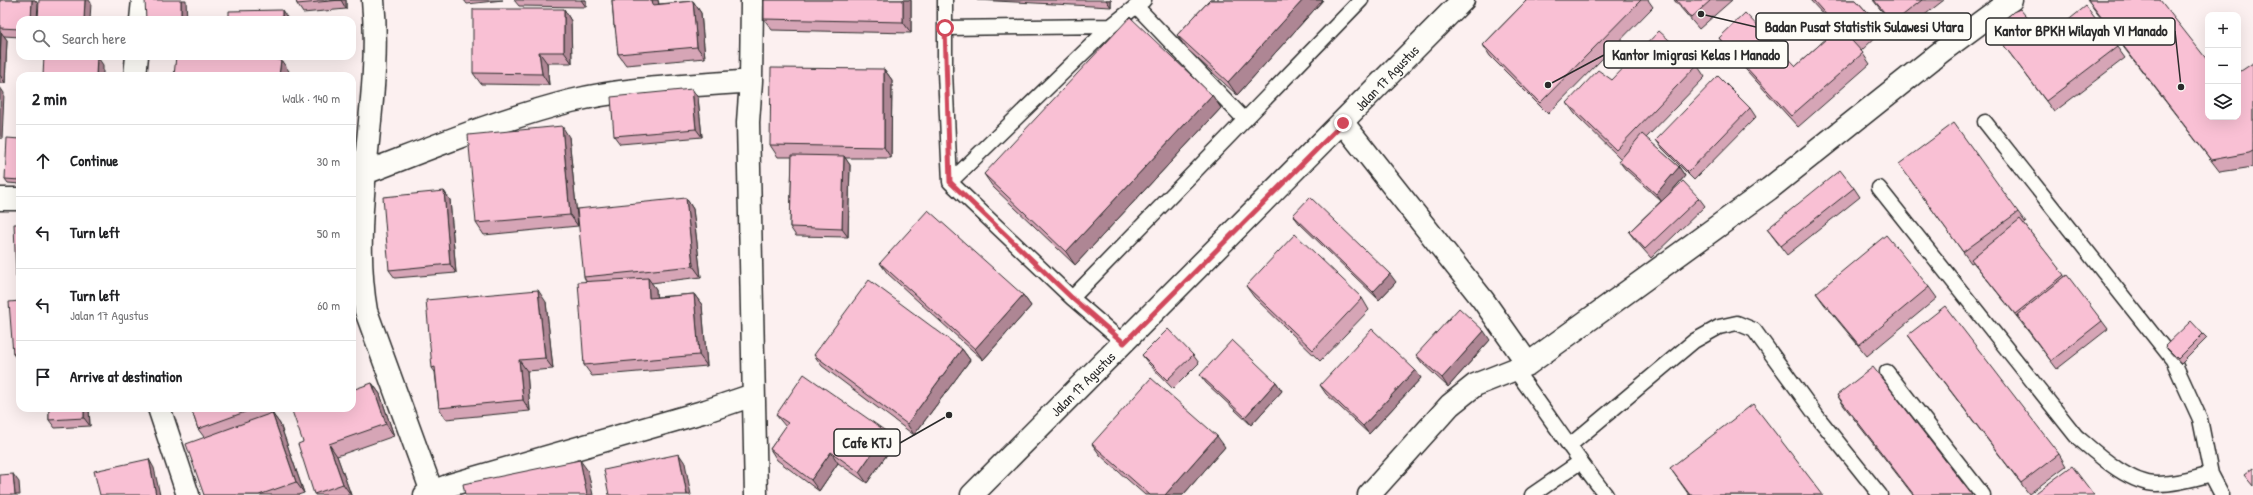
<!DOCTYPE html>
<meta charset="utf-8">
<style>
body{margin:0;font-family:"Patrick Hand",sans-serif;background:#f6f6f6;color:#202124}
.controls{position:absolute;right:12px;top:12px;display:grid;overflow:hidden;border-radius:8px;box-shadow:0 4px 16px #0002}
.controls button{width:36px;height:36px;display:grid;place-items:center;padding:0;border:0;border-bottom:1px solid #e0e0e0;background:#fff;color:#202124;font:20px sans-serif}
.stop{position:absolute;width:12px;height:12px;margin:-9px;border:3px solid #d1495b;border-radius:50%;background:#fff}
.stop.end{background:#d1495b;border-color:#fff;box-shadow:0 1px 4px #0008}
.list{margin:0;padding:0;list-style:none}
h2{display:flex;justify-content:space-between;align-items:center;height:52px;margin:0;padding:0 16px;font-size:17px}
h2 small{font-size:13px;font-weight:400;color:#757577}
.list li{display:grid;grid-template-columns:26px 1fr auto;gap:12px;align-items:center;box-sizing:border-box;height:72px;padding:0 16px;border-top:1px solid #e0e0e0}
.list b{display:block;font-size:15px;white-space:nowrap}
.list p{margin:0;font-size:13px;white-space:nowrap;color:#757577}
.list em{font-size:13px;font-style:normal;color:#757577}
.icon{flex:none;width:22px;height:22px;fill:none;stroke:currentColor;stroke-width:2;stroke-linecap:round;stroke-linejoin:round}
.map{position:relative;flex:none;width:2253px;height:495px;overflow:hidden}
.search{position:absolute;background:#fff;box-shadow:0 4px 16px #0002;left:16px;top:16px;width:340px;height:44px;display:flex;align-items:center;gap:10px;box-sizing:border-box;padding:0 14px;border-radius:12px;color:#757577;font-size:15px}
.panel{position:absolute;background:#fff;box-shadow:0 4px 16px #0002;left:16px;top:72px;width:340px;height:340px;border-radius:12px}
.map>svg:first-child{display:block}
</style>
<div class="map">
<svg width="2253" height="495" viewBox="0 0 2253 495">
<rect width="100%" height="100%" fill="#fcf0f0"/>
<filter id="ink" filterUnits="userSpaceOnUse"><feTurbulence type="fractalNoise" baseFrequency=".025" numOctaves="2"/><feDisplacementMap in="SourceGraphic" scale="8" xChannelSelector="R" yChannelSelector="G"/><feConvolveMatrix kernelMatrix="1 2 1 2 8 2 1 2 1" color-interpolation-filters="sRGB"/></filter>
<g filter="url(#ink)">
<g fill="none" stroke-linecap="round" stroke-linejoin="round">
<defs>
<path id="lane" d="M945 0V72L950 182 1072 298 1124 343
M1137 7 1245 120
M945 28 1111 26
M1985 122 2173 360 2200 419 2211 474 2222 495
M950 182 1111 26 1144 0
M1879 188 2076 436C2096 453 2129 484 2157 484 2176 484 2194 479 2211 474
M1072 298 1361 0
M1515 370C1546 411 1574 455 1606 495
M1887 372 1983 495
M1569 446 1694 341 1719 327 1737 323 1754 330 1816 415 1880 495
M1532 495 1580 462"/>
<path id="street" d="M373 0C383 104 348 207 366 311L432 492
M752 0 751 81 748 122 756 495
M141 20 143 0
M135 76 137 56
M1343 123 1483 300 1528 364
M365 173C433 147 500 119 571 101 629 87 692 86 751 81
M0 199H20
M159 408 188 495
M425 495 450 485 706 411 753 395
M1369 495 1450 405 1475 385 1528 364 1769 189 1942 51 2011 0"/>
<path id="secondary" d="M972 495 1463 0"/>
</defs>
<use href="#lane" stroke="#2b2b2b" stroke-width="17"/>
<use href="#street" stroke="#2b2b2b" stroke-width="25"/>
<use href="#secondary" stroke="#2b2b2b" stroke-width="25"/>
<use href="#lane" stroke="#fdfcf7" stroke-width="14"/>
<use href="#street" stroke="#fdfcf7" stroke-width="22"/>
<use href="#secondary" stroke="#fdfcf7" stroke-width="22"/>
</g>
<path fill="#d6a5b6" stroke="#2b2b2b" d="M0 0H35L38 4 20 20V37L4 36 7 40 5 83H0Z
M296 0H346V9L303 13 297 4Z
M464 0H503L467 4Z
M514 0H586V7L519 6Z
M612 0H658L659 4 693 1 701 13 705 58 626 65 618 54 616 29 614 26Z
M764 0H911V33L772 30 764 19Z
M977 0H1111V7Z
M1210 0H1323L1237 95 1186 48 1177 35Z
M1527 0H1648L1653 7 1548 114 1490 56 1483 45Z
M1674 0H1732L1699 29Z
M1810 0H1856L1874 20 1882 31 1861 51 1870 64 1798 127 1727 49 1719 38 1796 66 1837 29Z
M1873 0H1944L1900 34Z
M2087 0H2160L2208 117 2253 63V167L2220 172Z
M564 9 571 21 572 63H547L549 85 481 84 473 73Z
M1993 31 2045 39 2117 47 2125 58 2054 112Z
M1697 65 1705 77 1646 138 1679 167 1685 176 1669 194 1699 198 1705 206 1651 258 1635 240 1629 232 1661 201 1625 169 1619 161 1621 159 1575 114 1567 103 1612 80Z
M884 69 892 80 891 158H845L850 165 848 237 796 236 790 227 792 157H778L770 145Z
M692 89 698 98 702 137 620 144 614 136Z
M1212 95 1221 108 1075 265 993 187 984 174Z
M1750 108 1756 117 1694 180 1662 148 1656 140Z
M569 137 578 226 484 235 476 223Z
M20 139V184L8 183 5 179Z
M1907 175 2018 212 2026 223 2024 224 2065 277 2102 321 2108 329 2057 369 2021 322 1973 262 1971 263Z
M1854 188 1860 197 1787 255 1767 229Z
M444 191 450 200 456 273 395 278 389 270Z
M686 198 693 209 701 277 651 283 656 289V297L694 294 702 305 707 366 592 376 584 365 586 281 584 277Z
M1293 215 1396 282 1379 300 1299 223Z
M20 224V282L16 277Z
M880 263 1023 295 1031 306 983 360 888 274Z
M1246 286 1362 298 1369 310 1320 361 1254 297Z
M1929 287 1937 298 1867 356 1824 304 1816 293Z
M20 301V362H19L13 354Z
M546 302 553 369 527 371 530 411 446 419 439 408 435 372 432 368Z
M2203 334 2207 338 2181 364 2168 350 2165 346Z
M1908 335 2059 454 2066 466 2029 494 1916 346Z
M1490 340 1448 387 1422 363 1416 355Z
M962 349 970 360 914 435 822 366 814 355Z
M1142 355H1193L1199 363 1173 389 1148 363Z
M1415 370 1421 378 1369 434 1326 394 1320 385Z
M1200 375 1276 382 1282 391 1251 425 1206 383Z
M372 383 380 394 394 436 337 456 351 495H315L303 442Z
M1837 395 1972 495H1913L1844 406Z
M49 408H89L90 426 55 428 49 420Z
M191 408H273L275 412 272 413 280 424 304 493 298 495H204V437L198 429Z
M776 415 895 443 867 483 838 463 819 491 777 460 770 449 786 427Z
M1092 444 1225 447 1183 495H1145L1100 455Z
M1670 468 1823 495H1689Z"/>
<path fill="#ae8694" stroke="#2b2b2b" d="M32 0H35L38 4 37 20H31Z
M85 0H89L91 3 90 20H84Z
M181 0H186L187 20H181Z
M341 0H346V9Z
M581 0H586V7Z
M652 0H658L661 16 653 5Z
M903 0H911V33L903 22Z
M1106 0H1111V7Z
M1303 0H1323L1237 95 1228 82Z
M693 1 701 13 705 58 697 47Z
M564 9 571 21 572 63 564 52Z
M282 10 288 19V20H282Z
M1 32 7 40 5 83 0 75Z
M539 52 547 63 549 85 542 74Z
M97 56 103 65V76H96Z
M281 60 289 71 288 76H279Z
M884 69 892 80 891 158 884 147Z
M0 87 4 93 2 139 0 136Z
M692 89 698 98 702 137 696 129Z
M1212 95 1221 108 1075 265 1066 252Z
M562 126 569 137 578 226 570 215Z
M844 156 850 165 848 237 842 229Z
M1679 167 1685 176 1662 202 1656 194Z
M444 191 450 200 456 273 450 264Z
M686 198 693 209 701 277 693 266Z
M1390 274 1396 282 1379 300 1373 292Z
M648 278 656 289 657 309 649 298Z
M538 290 546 302 553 369 545 358Z
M694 294 702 305 707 366 699 355Z
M1023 295 1031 306 983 360 975 349Z
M1484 331 1490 340 1448 387 1442 378Z
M962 349 970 360 914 435 907 424Z
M519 360 527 371 530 411 523 400Z
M1415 370 1421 378 1369 434 1363 426Z
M1276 382 1282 391 1251 425 1245 417Z
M372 383 380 394 394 436 386 424Z
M84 408H89L90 426 84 418Z
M272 413 280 424 304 493 296 482Z
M887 432 895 443 867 483 859 472Z
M1217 436 1225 447 1183 495H1165Z
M329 444 337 456 351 495 343 484Z
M831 452 838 463 819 491 811 480Z
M679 454 685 463 691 495H687Z
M149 459 154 468 160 495H156Z
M580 460 588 471 593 495H587Z
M13 474 19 482 20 495H15Z"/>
<path fill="#f9c0d4" stroke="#2b2b2b" d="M0 0H32L31 20H20V29L0 28Z
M39 0H85L84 20H38Z
M145 0H181V20H146Z
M296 0H341L297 4Z
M612 0H652L653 5 693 1 697 47 618 54 615 26H614Z
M764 0H903V22L764 19Z
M1210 0H1303L1228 82 1177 35Z
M1527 0H1641L1540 103 1483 45Z
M1676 0H1711L1691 18Z
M1813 0H1856L1874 20 1852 41 1863 53 1791 116 1719 38 1745 13 1796 66 1838 28Z
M1874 0H1922L1893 23Z
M2088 0H2160L2208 61V117H2238V73L2253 63V151L2249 153 2211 160Z
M2086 6 2117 47 2046 101 1993 31 2013 12 2020 9 2045 39Z
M473 9H564V52H539L542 74 473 73Z
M282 10V20H229V11Z
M1130 17 1212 95 1066 252 984 174Z
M1659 31 1697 65 1616 150 1567 103 1598 70 1612 80Z
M0 32H1L0 59Z
M44 56H97L96 76H43Z
M176 56H242L281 60 279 76H174Z
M771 68 884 69V147L770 145Z
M1718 76 1750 108 1688 172 1656 140Z
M692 89 696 129 614 136 611 97Z
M1954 123 2018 212 1963 252 1899 164Z
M562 126 570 215 476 223 468 135Z
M1642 134 1679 167 1656 194 1619 161Z
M7 138 20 139V180L5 179Z
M792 155 844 156 842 229 790 227Z
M1840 170 1854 188 1781 246 1767 229Z
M1683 181 1699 198 1645 249 1629 232Z
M444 191 450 264 389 270 383 197Z
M1310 197 1390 274 1373 292 1293 215Z
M686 198 693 266 584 277 577 209Z
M928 210 1023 295 975 349 880 263Z
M2020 219 2064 275 2015 314 1971 259Z
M14 224H20V276L16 277Z
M1295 234 1362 298 1313 350 1246 286Z
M1886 235 1929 287 1859 345 1816 293Z
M2067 275 2102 321 2051 361 2017 315Z
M648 278 649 298 694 294 699 355 584 365 578 282Z
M869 280 962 349 907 424 814 355Z
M538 290 545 358 519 360 523 400 439 408 435 367 432 368 426 300Z
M20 301V353L13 354 9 302Z
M1945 306 2059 454 2021 483 1908 335Z
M1459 308 1484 331 1442 378 1416 355Z
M2191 321 2203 334 2178 359 2165 346Z
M1168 329 1193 355 1167 380 1142 355Z
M1372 329 1415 370 1363 426 1320 385Z
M1232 340 1276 382 1245 417 1200 375Z
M1873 367 1972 495H1914L1837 395Z
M804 374 887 432 859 472 831 452 811 480 770 449 788 423 776 415Z
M1151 378 1217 436 1165 495H1150L1092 444Z
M372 383 386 424 329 444 343 484 314 494 298 444 303 442 292 411 302 408H352V390Z
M1753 404 1823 495H1690L1670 468Z
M49 408H84V418L49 420Z
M191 408H256L198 429Z
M272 413 296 482 259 495H204L186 444Z
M679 454 687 495H609L604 470Z
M149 459 156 495H100L94 471Z
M580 460 587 495H465L463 484Z
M2072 466 2094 495H2033Z
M2253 468V486L2244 475Z
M13 474 15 495H0V475Z"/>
</g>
<g fill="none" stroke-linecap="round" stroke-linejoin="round" filter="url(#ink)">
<path stroke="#d1495b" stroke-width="5" d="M945 28 950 182 1072 298 1124 343 1343 123"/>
</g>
<g text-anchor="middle" stroke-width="3" stroke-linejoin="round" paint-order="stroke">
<g font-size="14" fill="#2b2b2b" stroke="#fdfcf7">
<text transform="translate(1387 78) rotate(-46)" y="5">Jalan 17 Agustus</text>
<text transform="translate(1083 384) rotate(-45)" y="5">Jalan 17 Agustus</text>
</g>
</g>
<path fill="none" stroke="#2b2b2b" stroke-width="1.5" d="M1701 14L1756 27M2181 87L2175 31M1548 85L1604 55M949 415L900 443"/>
<g fill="#2b2b2b" stroke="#fdfcf7" stroke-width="1.5">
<circle cx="1701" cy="14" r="4"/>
<circle cx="2181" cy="87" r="4"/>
<circle cx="1548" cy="85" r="4"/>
<circle cx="949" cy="415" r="4"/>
</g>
<g fill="#fdfcf7" stroke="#2b2b2b" stroke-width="1.5">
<rect x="1756" y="13" width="215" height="27" rx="4"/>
<rect x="1986" y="18" width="189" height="27" rx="4"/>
<rect x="1604" y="41" width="184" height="27" rx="4"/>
<rect x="834" y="429" width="66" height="27" rx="4"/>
</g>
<g font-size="15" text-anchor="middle" font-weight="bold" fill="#2b2b2b">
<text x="1864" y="32">Badan Pusat Statistik Sulawesi Utara</text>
<text x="2081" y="36">Kantor BPKH Wilayah VI Manado</text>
<text x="1696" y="60">Kantor Imigrasi Kelas I Manado</text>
<text x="867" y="448">Cafe KTJ</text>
</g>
</svg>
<div class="controls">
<button>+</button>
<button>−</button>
<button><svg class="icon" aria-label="layers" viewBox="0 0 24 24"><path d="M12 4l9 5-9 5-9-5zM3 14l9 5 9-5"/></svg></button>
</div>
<div class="stop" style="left:945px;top:28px"></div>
<div class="stop end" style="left:1343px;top:123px"></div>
<div class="search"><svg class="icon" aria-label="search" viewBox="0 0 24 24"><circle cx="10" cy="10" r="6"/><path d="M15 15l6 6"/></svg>Search here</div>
<section class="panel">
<h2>2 min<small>Walk · 140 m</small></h2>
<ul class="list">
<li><svg class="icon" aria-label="ahead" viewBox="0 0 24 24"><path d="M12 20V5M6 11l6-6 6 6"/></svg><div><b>Continue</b></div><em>30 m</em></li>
<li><svg class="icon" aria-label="left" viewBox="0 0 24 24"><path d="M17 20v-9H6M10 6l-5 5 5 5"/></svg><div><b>Turn left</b></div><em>50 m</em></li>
<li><svg class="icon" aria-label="left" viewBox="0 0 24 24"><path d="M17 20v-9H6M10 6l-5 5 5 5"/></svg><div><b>Turn left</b><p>Jalan 17 Agustus</p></div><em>60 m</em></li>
<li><svg class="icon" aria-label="arrive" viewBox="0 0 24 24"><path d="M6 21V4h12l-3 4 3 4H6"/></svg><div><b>Arrive at destination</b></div></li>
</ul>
</section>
</div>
